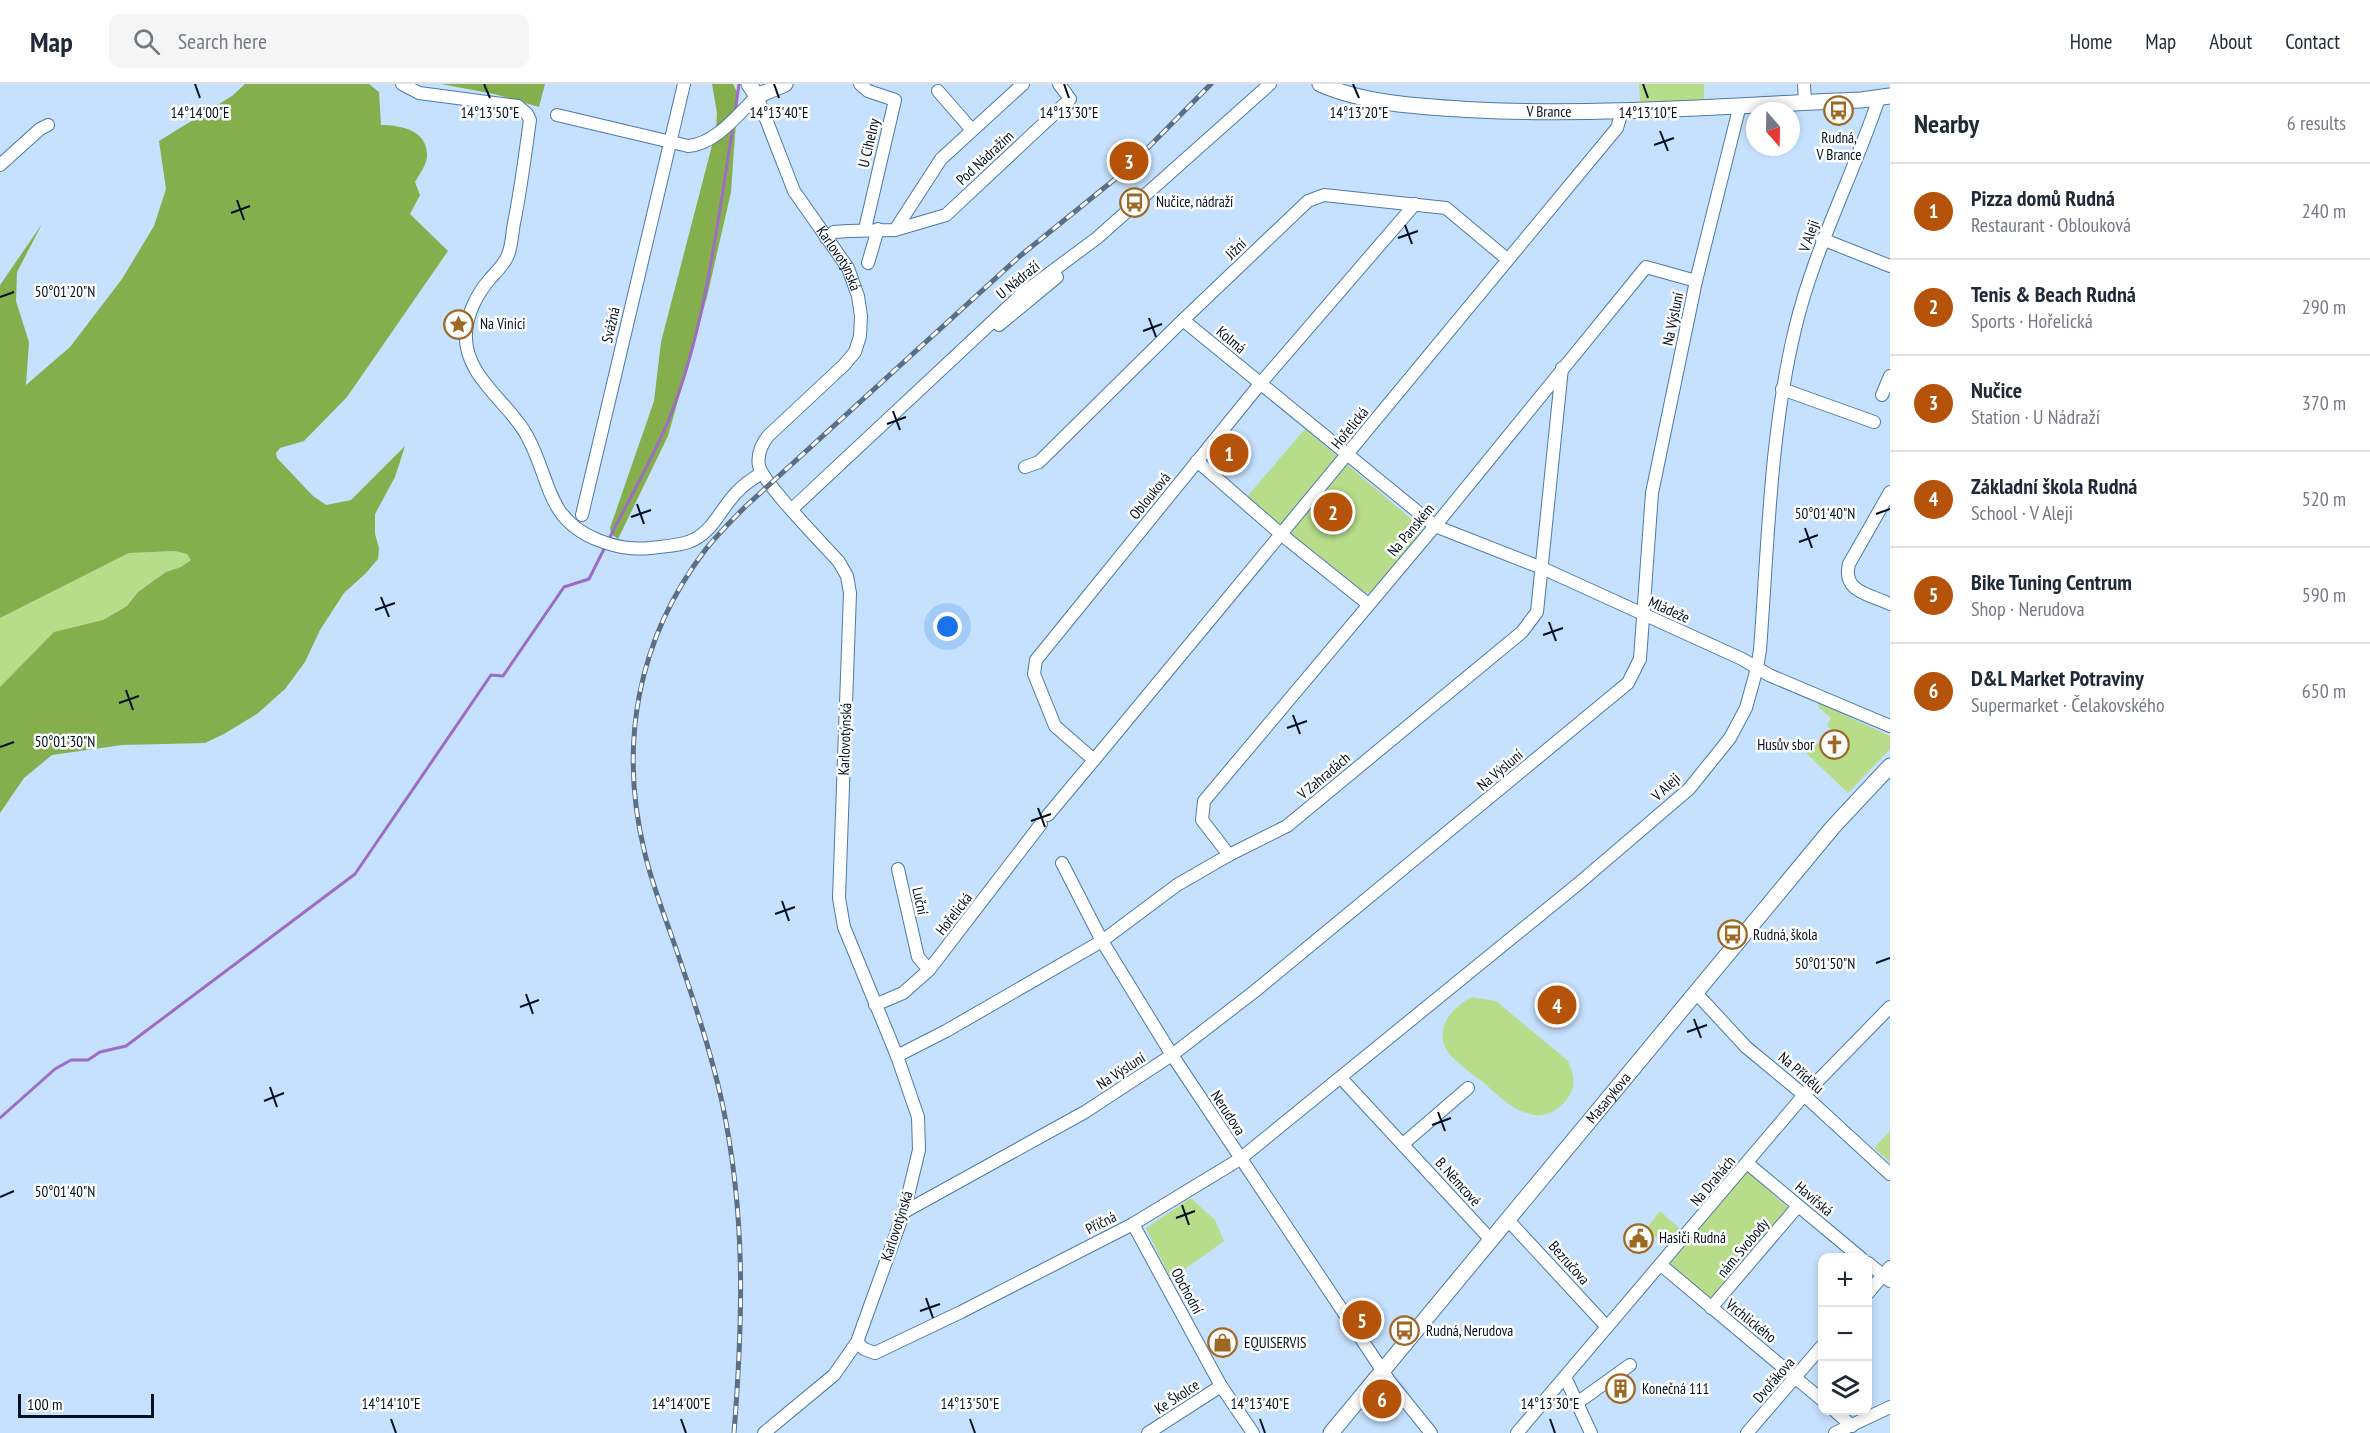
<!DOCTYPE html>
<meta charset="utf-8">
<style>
body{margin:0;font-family:"PT Sans Narrow",sans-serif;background:#f6f6f7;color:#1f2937}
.controls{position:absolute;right:18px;bottom:18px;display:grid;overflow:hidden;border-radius:12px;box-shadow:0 3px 9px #0003}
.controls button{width:54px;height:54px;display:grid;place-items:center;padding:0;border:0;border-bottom:2px solid #e0e1e3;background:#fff;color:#1f2937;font:30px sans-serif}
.compass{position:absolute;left:1746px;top:18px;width:54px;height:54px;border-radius:50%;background:#fff;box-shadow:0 3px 9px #0003;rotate:160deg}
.scale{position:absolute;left:18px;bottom:15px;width:136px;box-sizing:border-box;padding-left:6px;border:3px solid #010f1e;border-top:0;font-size:16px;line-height:21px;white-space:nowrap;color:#010f1e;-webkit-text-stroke:4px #fefefe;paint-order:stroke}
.you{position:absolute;left:948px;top:543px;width:21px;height:21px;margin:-15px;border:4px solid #fff;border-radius:50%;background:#1a73e8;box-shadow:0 0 0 9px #1a73e833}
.badge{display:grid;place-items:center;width:39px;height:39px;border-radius:50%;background:#b45309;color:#fff;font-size:20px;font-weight:700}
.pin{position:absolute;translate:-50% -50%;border:3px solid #fff;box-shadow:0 2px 6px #0006}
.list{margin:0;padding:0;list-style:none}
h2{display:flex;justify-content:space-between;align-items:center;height:78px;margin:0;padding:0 24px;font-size:26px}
h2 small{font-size:20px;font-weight:400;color:#747a83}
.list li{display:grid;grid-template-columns:39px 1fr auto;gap:18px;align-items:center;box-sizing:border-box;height:96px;padding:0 24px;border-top:2px solid #e0e1e3}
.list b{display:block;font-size:22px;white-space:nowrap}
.list p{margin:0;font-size:20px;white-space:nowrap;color:#747a83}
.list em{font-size:20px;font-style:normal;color:#747a83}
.icon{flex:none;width:33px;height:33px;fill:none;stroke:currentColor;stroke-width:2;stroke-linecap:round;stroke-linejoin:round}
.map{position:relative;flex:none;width:1890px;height:1349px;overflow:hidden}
header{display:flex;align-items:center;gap:36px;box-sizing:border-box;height:84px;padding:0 30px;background:#fff;border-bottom:2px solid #e0e1e3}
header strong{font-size:28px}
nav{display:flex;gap:33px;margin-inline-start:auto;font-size:21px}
.search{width:420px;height:54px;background:#f6f6f7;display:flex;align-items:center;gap:15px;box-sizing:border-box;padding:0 21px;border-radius:12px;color:#747a83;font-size:22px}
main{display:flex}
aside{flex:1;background:#fff}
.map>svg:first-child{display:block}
</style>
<header>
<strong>Map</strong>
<div class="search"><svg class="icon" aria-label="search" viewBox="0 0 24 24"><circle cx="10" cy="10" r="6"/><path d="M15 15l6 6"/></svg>Search here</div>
<nav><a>Home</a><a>Map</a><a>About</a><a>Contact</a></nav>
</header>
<main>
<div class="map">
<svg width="1890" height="1349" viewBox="0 0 1890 1349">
<rect width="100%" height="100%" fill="#c5e1fd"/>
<path fill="#b7dd8b" d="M1639 0H1704V17L1640 18Z
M1305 345 1422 444V447L1372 508 1364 509 1245 415Z
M175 467 187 470 191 476 181 483 166 488 138 508 127 522 103 536 54 549 0 603V534L129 469Z
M1819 619 1890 652V665L1848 709 1806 669 1817 659 1837 676 1850 661 1827 642 1831 634 1818 623Z
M1472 913 1496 917 1568 977C1571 985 1575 994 1573 1003 1569 1019 1550 1034 1534 1031 1514 1028 1499 1012 1484 999 1474 991 1461 982 1452 973 1430 949 1450 924 1472 913Z
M1890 1047V1078L1874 1064Z
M1747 1087 1790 1125 1713 1216 1670 1180Z
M1191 1114 1215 1136 1224 1157 1171 1195 1146 1144Z
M1660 1127 1679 1144 1665 1160 1646 1145Z"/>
<path fill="#85af4c" d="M245 0H369L379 8 381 41C400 41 428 46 427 72 427 80 419 91 415 98L420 111 410 130 448 167 347 313 304 357 280 364 276 369 277 374 313 412 326 421 351 416 405 362 395 393 375 430V450L379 464 378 475 365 490 344 509 320 546 305 578 285 605 257 630 224 650 205 659 122 661 52 671 24 694 0 729V603L54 548 103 536 127 522 138 508 166 488 181 483 191 476 187 470 175 467 129 469 0 534V201L42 140 17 188 16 217 29 258 26 301 70 263 122 195 154 142 166 105 159 57 232 12Z
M441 0H545L539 23 494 10Z
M712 0H733L738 10 731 108 707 213 668 352 618 455 611 450 610 444 654 317 661 258 716 46 717 29Z"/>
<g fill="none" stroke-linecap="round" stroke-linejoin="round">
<path stroke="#9d6cc4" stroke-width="3" d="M735 29 739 0
M608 457C628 417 652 376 669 335 705 247 718 135 733 42
M0 1034 55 985 71 976H88L100 968 126 962 355 790 491 591 503 592 564 503 589 495 605 463"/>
<defs>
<g id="minor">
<path d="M402 0 419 9 518 22 527 30 530 36C525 71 521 105 514 139 512 149 512 161 508 171 504 181 496 188 489 196 477 210 467 230 466 249 463 292 510 319 527 352 551 395 545 435 598 456 616 463 631 466 651 464 664 462 683 462 695 455 714 445 722 423 737 408 744 400 752 395 762 389"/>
<path d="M860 0 868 7 895 16 865 145"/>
<path d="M1804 0 1805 18"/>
<path d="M938 7 972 46"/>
<path id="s1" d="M557 31 688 62C716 60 738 30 757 12L794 107 848 184 858 212 861 232 860 252 855 268 844 281 768 352C761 361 757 371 759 382 763 399 824 461 839 478L847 492 850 509 839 814 844 843 897 972 918 1033 919 1066 904 1128 857 1258 834 1291 764 1349"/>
<path d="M0 81 40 45 48 41"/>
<path d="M895 146 941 75 1023 0"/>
<path d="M826 154 834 148 848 147 895 146 946 131 1070 15 1059 0"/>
<path d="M1822 155 1890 182"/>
<path d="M868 179 878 145"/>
<path d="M1183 236 1435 442 1542 484 1742 575 1769 591 1890 642"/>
<path d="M999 241 1057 193"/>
<path d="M1782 305 1874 338"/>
<path d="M1882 311 1890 292"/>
<path d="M1197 377 1282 451 1368 520"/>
<path d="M1025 383 1039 378 1183 236 1308 117 1324 111 1446 124 1507 175"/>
<path d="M1890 408 1849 480C1842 508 1869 510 1890 520"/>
<path d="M792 425 1023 209 1097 154 1270 0"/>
<path d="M582 431 684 0"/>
<path d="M1094 676 1617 44 1622 27"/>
<path d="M1048 731 1094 676 1055 642 1034 590 1036 576 1260 300 1415 120"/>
<path d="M1229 771 1202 736 1204 717 1435 442 1646 183 1696 197"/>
<path d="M1062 779 1102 857 1172 971 1390 1298 1431 1349"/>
<path d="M898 785 918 873 929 886"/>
<path d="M1696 909 1746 963 1804 1011 1890 1090"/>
<path d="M875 921 903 909 929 886 1041 740"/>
<path d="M897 972 946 947 1102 857 1177 801 1229 771 1287 742 1522 548 1537 528 1562 284"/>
<path d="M1341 994 1491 1156"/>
<path d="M1403 1060 1468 1004"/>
<path d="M1747 1079 1861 1174"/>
<path d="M904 1128 1085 1028 1172 971 1255 907 1628 599 1640 575 1652 409 1696 197 1740 21"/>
<path d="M1508 1136 1607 1243"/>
<path d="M1133 1140 1221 1302 1253 1349"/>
<path d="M1868 1179 1890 1197"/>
<path d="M1661 1181 1822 1316"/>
<path d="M1868 1209 1890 1183"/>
<path d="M1711 1224 1798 1122"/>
<path d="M857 1258 864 1265 875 1269 961 1228 1133 1140 1240 1075 1578 800 1689 705 1730 654 1746 624 1757 584 1760 566C1768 460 1770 349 1795 245 1814 165 1853 92 1879 14"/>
<path d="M1565 1293 1591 1349"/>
<path d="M1577 1319 1630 1281"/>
<path d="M1834 1326 1852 1342"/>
<path d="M1148 1349 1221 1302"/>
<path d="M1517 1349 1804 1011 1890 923"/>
<path d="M1747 1349 1822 1262"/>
<path d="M1835 1349 1890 1323"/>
</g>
<g id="major">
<path d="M749 0 757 12 785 0"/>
<path id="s2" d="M1320 0C1368 21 1426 23 1477 26 1605 32 1733 21 1861 16L1890 12"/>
<path id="s3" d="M1331 1349 1833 743 1890 682"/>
</g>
</defs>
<use href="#minor" stroke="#4e79a4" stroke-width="14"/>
<use href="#major" stroke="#4e79a4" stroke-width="17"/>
<use href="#minor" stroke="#fff" stroke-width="12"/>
<use href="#major" stroke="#fff" stroke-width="15"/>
<defs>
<path id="rail" d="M734 1349C743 1235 746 1131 722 1018 710 964 692 911 674 859 664 830 652 800 645 770 618 661 637 555 706 465 718 450 732 436 746 422L1020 172 1125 87 1211 0"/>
</defs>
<use href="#rail" stroke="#5b6f84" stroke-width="5"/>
<use href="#rail" stroke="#fefefe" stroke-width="3" stroke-dasharray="9" stroke-linecap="butt"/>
</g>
<path fill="none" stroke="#010f1e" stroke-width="2" d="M195 0 200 14M484 0 490 14M774 0 779 14M1064 0 1069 14M1353 0 1359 14M1643 0 1648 14M1660 47 1668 67M1654 61 1674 54M237 116 244 136M231 129 250 122M1405 141 1412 160M1398 154 1418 147M0 213 14 208M1149 234 1156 253M1143 247 1162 240M893 327 900 346M887 340 906 333M637 420 644 440M1876 430 1890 425M631 433 651 426M1805 444 1812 464M1799 458 1818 451M381 513 389 533M375 526 395 519M1549 538 1556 557M1543 551 1563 544M126 606 133 626M119 619 139 612M1293 631 1300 650M1287 644 1307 637M0 663 14 658M1038 724 1045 743M1031 737 1051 730M782 817 789 837M775 830 795 823M1876 879 1890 874M526 910 533 930M520 923 539 916M1694 935 1701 954M1687 948 1707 941M270 1003 277 1023M264 1017 284 1009M1438 1028 1445 1047M1432 1041 1451 1034M0 1113 14 1107M1182 1121 1189 1141M1176 1134 1195 1127M926 1214 933 1234M920 1227 940 1220M391 1335 396 1349M681 1335 686 1349M970 1335 975 1349M1260 1335 1265 1349M1550 1335 1555 1349"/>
<defs>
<symbol id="bus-ring" viewBox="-11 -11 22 22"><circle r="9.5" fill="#fefefe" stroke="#9e6822" stroke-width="1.5"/><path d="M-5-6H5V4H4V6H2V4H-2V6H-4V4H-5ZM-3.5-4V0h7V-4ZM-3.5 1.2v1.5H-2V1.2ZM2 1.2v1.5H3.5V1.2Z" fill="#9e6822"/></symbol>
<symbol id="sight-ring" viewBox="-11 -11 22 22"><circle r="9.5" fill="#fefefe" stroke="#9e6822" stroke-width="1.5"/><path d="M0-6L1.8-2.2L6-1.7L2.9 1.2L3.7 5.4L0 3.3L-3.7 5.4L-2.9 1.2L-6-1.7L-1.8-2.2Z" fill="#9e6822"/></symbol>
<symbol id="church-ring" viewBox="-11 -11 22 22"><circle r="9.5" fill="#fefefe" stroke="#9e6822" stroke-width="1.5"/><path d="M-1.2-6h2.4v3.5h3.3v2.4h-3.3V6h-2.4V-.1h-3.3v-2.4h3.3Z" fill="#9e6822"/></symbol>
<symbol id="civic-ring" viewBox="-11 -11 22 22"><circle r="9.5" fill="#fefefe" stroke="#9e6822" stroke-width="1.5"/><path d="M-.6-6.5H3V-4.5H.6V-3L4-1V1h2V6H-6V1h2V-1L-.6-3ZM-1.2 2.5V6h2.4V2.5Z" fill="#9e6822"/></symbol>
<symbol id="shop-ring" viewBox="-11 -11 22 22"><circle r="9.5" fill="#fefefe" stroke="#9e6822" stroke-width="1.5"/><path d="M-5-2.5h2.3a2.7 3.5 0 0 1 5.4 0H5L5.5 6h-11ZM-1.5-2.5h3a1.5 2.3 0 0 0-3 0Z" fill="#9e6822"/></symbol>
<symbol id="building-ring" viewBox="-11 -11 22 22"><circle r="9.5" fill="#fefefe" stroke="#9e6822" stroke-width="1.5"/><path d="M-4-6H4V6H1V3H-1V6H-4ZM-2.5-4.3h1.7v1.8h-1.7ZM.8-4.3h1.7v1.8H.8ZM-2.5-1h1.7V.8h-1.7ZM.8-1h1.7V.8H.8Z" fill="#9e6822"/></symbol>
</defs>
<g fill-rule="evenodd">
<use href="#bus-ring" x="1822" y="10" width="33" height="33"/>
<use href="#bus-ring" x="1118" y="102" width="33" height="33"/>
<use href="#sight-ring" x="442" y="224" width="33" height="33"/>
<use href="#church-ring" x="1818" y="644" width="33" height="33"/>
<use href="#bus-ring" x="1716" y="834" width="33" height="33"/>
<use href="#civic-ring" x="1622" y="1138" width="33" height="33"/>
<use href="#bus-ring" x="1388" y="1230" width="33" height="33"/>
<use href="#shop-ring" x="1206" y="1242" width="33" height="33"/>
<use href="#building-ring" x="1604" y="1288" width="33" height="33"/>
</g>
<g text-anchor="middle" stroke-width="5" stroke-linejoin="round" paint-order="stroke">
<g font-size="15" fill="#010f1e" stroke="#fefefe">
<text dy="5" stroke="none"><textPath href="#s2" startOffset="232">V Brance</textPath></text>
<text transform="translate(869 59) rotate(-77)" y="5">U Cihelny</text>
<text transform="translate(985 74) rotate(-43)" y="5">Pod Nádražím</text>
<text transform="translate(1809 152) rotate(-71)" y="5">V Aleji</text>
<text transform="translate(1236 165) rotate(-44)" y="5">Jižní</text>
<text dy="5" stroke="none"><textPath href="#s1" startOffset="405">Karlovotýnská</textPath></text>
<text transform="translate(1018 196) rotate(-39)" y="5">U Nádraží</text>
<text transform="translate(1673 235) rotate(-78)" y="5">Na Výsluní</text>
<text transform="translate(611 241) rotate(-77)" y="5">Svážná</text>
<text transform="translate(1231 256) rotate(40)" y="5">Kolmá</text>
<text transform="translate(1350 344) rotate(-51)" y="5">Hořelická</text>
<text transform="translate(1150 412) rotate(-51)" y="5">Oblouková</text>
<text transform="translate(1411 446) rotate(-50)" y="5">Na Panském</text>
<text transform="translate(1669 526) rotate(24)" y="5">Mládeže</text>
<text transform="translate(845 655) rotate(-88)" y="5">Karlovotýnská</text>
<text transform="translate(1500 686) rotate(-40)" y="5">Na Výsluní</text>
<text transform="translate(1324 692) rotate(-40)" y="5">V Zahradách</text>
<text transform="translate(1666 703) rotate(-43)" y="5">V Aleji</text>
<text transform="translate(920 817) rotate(78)" y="5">Luční</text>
<text transform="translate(954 830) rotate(-52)" y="5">Hořelická</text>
<text transform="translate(1121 987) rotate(-33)" y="5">Na Výsluní</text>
<text transform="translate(1801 989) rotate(41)" y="5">Na Přídělu</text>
<text dy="5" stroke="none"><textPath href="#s3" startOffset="435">Masarykova</textPath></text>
<text transform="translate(1228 1029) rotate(57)" y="5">Nerudova</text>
<text transform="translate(1713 1097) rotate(-50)" y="5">Na Drahách</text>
<text transform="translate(1458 1098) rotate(48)" y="5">B. Němcové</text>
<text transform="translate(1814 1115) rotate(40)" y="5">Havířská</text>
<text transform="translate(1101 1139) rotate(-27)" y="5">Příčná</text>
<text transform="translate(897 1142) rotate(-72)" y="5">Karlovotýnská</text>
<text transform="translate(1743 1164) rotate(-50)" y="5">nám. Svobody</text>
<text transform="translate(1569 1179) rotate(48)" y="5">Bezručova</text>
<text transform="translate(1187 1207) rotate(61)" y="5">Obchodní</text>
<text transform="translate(1751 1237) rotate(39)" y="5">Vrchlického</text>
<text transform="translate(1774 1296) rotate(-49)" y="5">Dvořákova</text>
<text transform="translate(1177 1313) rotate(-33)" y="5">Ke Školce</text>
</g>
<g font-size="15" fill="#010f1e" stroke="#fefefe" text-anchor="start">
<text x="1839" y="59" text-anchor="middle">Rudná,<tspan x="1839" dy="17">V Brance</tspan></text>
<text x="1156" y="123">Nučice, nádraží</text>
<text x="480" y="245">Na Vinici</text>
<text x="1814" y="666" text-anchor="end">Husův sbor</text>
<text x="1753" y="856">Rudná, škola</text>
<text x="1659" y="1159">Hasiči Rudná</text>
<text x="1426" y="1252">Rudná, Nerudova</text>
<text x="1244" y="1264">EQUISERVIS</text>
<text x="1642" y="1310">Konečná 111</text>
</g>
</g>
<g font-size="15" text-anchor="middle" fill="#010f1e" stroke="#fefefe" stroke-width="5" stroke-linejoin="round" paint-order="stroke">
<text x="200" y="34">14°14'00"E</text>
<text x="490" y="34">14°13'50"E</text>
<text x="779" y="34">14°13'40"E</text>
<text x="1069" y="34">14°13'30"E</text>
<text x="1359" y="34">14°13'20"E</text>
<text x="1648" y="34">14°13'10"E</text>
<text x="65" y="213">50°01'20"N</text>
<text x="1825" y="435">50°01'40"N</text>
<text x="65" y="663">50°01'30"N</text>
<text x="1825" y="885">50°01'50"N</text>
<text x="65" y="1113">50°01'40"N</text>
<text x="391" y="1325">14°14'10"E</text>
<text x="681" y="1325">14°14'00"E</text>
<text x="970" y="1325">14°13'50"E</text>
<text x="1260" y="1325">14°13'40"E</text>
<text x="1550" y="1325">14°13'30"E</text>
</g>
</svg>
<div class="controls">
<button>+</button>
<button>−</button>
<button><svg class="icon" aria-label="layers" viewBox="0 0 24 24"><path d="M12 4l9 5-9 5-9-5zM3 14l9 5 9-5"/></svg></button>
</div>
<svg class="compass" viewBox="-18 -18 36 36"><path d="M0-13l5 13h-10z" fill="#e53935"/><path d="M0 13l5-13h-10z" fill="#747a83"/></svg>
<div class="scale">100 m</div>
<div class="you"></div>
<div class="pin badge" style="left:1229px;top:369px">1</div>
<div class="pin badge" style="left:1333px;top:428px">2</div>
<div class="pin badge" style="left:1129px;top:77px">3</div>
<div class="pin badge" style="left:1557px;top:921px">4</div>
<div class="pin badge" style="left:1362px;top:1236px">5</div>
<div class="pin badge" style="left:1382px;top:1315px">6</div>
</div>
<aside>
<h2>Nearby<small>6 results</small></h2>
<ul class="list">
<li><span class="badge">1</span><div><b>Pizza domů Rudná</b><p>Restaurant · Oblouková</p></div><em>240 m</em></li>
<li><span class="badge">2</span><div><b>Tenis &amp; Beach Rudná</b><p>Sports · Hořelická</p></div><em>290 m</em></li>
<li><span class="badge">3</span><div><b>Nučice</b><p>Station · U Nádraží</p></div><em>370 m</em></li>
<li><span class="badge">4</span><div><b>Základní škola Rudná</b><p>School · V Aleji</p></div><em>520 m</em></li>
<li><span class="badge">5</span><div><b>Bike Tuning Centrum</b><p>Shop · Nerudova</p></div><em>590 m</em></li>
<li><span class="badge">6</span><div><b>D&amp;L Market Potraviny</b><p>Supermarket · Čelakovského</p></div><em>650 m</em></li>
</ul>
</aside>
</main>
